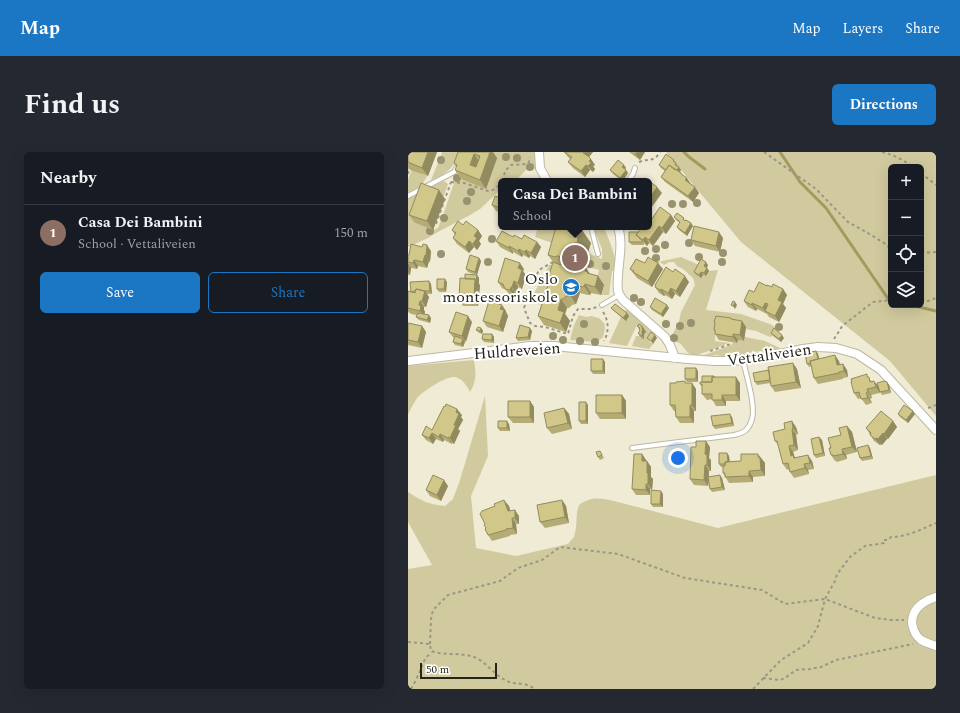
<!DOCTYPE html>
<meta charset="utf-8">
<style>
body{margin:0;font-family:Spectral,serif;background:#242831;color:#f1f3f6}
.controls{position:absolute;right:12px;top:12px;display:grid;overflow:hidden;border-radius:6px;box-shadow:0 4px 16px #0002}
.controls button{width:36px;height:36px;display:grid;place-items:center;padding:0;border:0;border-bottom:1px solid #363941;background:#171b24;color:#f1f3f6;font:20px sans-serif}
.scale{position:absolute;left:12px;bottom:10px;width:77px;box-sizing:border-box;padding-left:4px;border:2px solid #26251d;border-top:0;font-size:11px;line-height:14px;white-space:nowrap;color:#26251d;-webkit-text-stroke:3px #fff;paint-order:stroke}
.you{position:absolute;left:270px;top:306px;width:14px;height:14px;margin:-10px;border:3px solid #fff;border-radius:50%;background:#1a73e8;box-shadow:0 0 0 6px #1a73e833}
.badge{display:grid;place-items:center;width:26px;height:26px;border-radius:50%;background:#1b76c3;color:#fff;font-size:13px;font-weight:700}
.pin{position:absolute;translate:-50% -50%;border:2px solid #fff;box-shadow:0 1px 4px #0006}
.popup{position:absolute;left:90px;top:26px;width:154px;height:52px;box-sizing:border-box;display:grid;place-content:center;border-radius:6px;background:#171b24;filter:drop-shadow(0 1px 3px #0005);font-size:13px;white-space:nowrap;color:#9ea1a6}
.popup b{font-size:15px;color:#f1f3f6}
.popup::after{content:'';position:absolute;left:50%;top:100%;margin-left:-8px;border:8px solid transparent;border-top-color:#171b24}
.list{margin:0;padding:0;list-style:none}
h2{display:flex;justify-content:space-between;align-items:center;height:52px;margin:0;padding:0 16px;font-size:17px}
h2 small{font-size:13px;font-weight:400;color:#9ea1a6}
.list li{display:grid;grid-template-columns:26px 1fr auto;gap:12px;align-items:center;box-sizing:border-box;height:56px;padding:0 16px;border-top:1px solid #363941}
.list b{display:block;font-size:15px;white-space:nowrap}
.list p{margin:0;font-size:13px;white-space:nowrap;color:#9ea1a6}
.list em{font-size:13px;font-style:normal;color:#9ea1a6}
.actions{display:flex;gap:8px;padding:12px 16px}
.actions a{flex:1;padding:9px 0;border:1px solid #1b76c3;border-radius:6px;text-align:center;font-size:14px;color:#1b76c3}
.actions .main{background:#1b76c3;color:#fff}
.icon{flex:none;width:22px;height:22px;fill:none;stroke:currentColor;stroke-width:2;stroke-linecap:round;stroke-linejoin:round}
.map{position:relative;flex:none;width:528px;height:537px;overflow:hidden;border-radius:6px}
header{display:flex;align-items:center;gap:24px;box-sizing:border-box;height:56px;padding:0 20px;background:#1b76c3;color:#fff}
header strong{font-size:19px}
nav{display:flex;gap:22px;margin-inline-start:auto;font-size:14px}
.intro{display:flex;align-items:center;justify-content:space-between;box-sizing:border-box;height:96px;padding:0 24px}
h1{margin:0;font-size:28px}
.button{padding:10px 18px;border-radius:6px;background:#1b76c3;color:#fff;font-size:14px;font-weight:700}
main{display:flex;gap:24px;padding:0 24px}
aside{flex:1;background:#171b24;border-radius:6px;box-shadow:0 4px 16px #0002}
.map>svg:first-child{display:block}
</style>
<header>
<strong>Map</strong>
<nav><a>Map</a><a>Layers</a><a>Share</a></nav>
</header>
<div class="intro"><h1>Find us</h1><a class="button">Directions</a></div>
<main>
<aside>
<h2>Nearby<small></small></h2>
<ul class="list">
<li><span class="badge" style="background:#8d6e63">1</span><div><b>Casa Dei Bambini</b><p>School · Vettaliveien</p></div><em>150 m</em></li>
</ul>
<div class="actions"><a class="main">Save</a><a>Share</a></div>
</aside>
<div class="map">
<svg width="528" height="537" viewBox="0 0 528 537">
<rect width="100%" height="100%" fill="#efebd5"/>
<path fill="#d1ca9e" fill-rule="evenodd" d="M33 0H52C48 13 37 24 23 28L34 1Z
M74 0H128L130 21 123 13 112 24 108 29 104 27 102 29H93V37L72 57 62 63 28 81 20 86 0 95V46L36 29 40 32 35 46 7 71 25 78 30 76 34 66 47 28 53 27 78 36Z
M258 0H528V264L482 209 333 90ZM483 15H513V153H483Z
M4 18 19 24 14 33 0 41V27Z
M130 75H159L153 94 127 85Z
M185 75H196C201 89 209 103 207 118L204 119 201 143H193L196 133 188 130 191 118 176 114 178 107H180L182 102 194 107V97Z
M273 105 293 114 295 123 298 124 301 119 310 118 298 158 333 162 362 172 369 176C368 181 366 183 362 185L348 179 338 177V175L307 181V189L321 191 287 204 280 201 273 192 267 189 264 183 271 170 273 160 287 133 285 126 275 117 269 114 266 110H261L256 113 252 110 249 113 245 111Z
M141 113H144L151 115 139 155 122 149 140 115Z
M219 157 247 182 241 189 245 192 241 197 224 194 228 184H232L233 175 231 177 229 173 219 194 201 191 213 165Z
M171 163 178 165 183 164 191 166 196 171 197 176 196 181 195 185 189 190 162 188 166 173Z
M337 185 357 189 376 198 352 199 322 205 307 203 304 204 297 205 294 204 323 193 326 190 329 191 330 188 336 189Z
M66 208C68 221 69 228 62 240 59 234 55 227 47 225 38 224 15 239 9 246 6 251 2 257 0 263V214Z
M77 244 80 304 63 344 68 396 108 404 160 392 166 385 168 376 169 360 171 353C183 344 192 346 206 349L310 376 528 323V537H0V417L24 413 0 370V340C14 349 19 352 37 354L45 347 52 328Z"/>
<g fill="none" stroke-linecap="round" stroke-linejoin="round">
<path stroke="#a49a5d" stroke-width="3" d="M276 0 281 5 297 17
M372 0 392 30 418 56 481 148 483 149
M503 153 528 159"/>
<defs>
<path id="lane" d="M220 29 225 22 227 16
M0 44 46 20 49 15
M183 75 190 102
M194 153 211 143
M224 296 326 283C331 282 335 281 338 278 341 275 343 271 344 267 348 253 338 223 335 208"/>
<path id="street" d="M131 0 132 16 139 29
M210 75C215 90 211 107 210 123 210 128 209 134 210 139 211 143 213 145 215 148L257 185 262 193 267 206
M0 209 122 194H146L280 207 307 209H322L335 208 377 201 395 197 410 195 428 196 449 202 473 218 528 278
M528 445C515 449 504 457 504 471 505 478 508 484 513 488 518 491 523 492 528 494"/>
</defs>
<use href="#lane" stroke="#bcb8a3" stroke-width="6"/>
<use href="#street" stroke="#bcb8a3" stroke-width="10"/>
<path stroke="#9a9787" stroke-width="2" stroke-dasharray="3 3" stroke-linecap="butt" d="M356 0 408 37 440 70 460 81 476 91 483 97
M474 0C486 3 494 7 505 15
M231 10C240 6 246 11 252 0
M513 21 528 33
M0 22 2 16
M95 29 97 19 103 13 118 12 121 10 122 5
M43 30 56 31 80 39 85 38 93 32
M28 72 43 30
M513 101 528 100
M145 110 131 118 126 129 116 156 122 171 127 174 137 175 160 182 165 164 170 157H182L189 155
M513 148 520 149 528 146
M195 160C201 169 201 180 196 189
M426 187 435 173 438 171 465 150 483 148
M302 199 323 192
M520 256 528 253
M0 490 22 492 23 499C37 504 52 500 66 505 78 510 85 521 95 527 103 532 108 531 116 532 120 533 124 535 127 537
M22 492 23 467 25 458 40 443 92 429 110 416 134 408 152 395 210 402 277 426 354 438 377 452 417 447 467 466 484 468H496
M355 526 372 528 377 526 388 518 402 517 413 515 428 508 505 492
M3 537 8 528 17 507 23 500
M345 537 373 508 400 491 410 474 417 447 427 429 429 422 443 404 457 394 476 391V388H480L483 385C499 385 514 377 528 371"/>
<use href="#lane" stroke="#fff" stroke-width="4"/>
<use href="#street" stroke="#fff" stroke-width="8"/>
</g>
<g fill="#99926e">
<circle cx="98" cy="5" r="4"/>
<circle cx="109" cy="6" r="4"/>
<circle cx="33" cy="8" r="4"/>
<circle cx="122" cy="15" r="4"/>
<circle cx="49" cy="26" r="4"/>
<circle cx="63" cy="40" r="4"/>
<circle cx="59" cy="49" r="4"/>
<circle cx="289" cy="51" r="4"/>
<circle cx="264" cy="52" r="4"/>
<circle cx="275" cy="52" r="4"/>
<circle cx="36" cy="66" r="4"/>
<circle cx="22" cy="79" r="4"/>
<circle cx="84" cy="87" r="4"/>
<circle cx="281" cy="91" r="4"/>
<circle cx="257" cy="93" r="4"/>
<circle cx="248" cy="97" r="4"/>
<circle cx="237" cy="99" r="4"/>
<circle cx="315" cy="101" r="4"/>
<circle cx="33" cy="102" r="4"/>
<circle cx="291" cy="105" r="4"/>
<circle cx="248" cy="106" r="4"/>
<circle cx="80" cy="110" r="4"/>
<circle cx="314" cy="110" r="4"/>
<circle cx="182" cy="112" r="4"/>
<circle cx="198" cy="114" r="4"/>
<circle cx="226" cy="146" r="4"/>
<circle cx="233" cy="150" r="4"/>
<circle cx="283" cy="171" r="4"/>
<circle cx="176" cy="172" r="4"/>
<circle cx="258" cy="172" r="4"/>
<circle cx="272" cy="174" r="4"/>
<circle cx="371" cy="175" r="4"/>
<circle cx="145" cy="184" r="4"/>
<circle cx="266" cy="186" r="4"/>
<circle cx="155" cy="188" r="4"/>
<circle cx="172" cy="189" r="4"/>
<circle cx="187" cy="190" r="4"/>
</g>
<path fill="#b4ab75" d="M0 0H29L20 24 2 18 1 16 0 19Z
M50 0H82L89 6 78 37 53 27 47 18 48 15 46 11Z
M156 0H185L181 5 187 13 185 14 187 17 185 20 182 18 177 25 165 16 160 10 162 7 160 5Z
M221 0H237L232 8Z
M266 8 273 18 272 20 283 32 287 35 291 41 285 50 257 30 253 25 257 19 253 16 251 13Z
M216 13 218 16 217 17 220 21 214 29 204 21 202 18Z
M93 46V61L88 59 84 53Z
M37 47 25 78 7 71 1 63Z
M263 63 267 69 258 82 255 80 245 94 241 91 239 94 236 91V93H224L221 90 230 80Z
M266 65 278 68 283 71 285 74 279 84 271 78 269 75 272 71 268 68Z
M55 73 70 78 74 84 71 89 73 92 69 98 66 95 61 101 49 92 45 86 47 83 44 78Z
M148 75 183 91 180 100 181 103 180 107H178L176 115 182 122 190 124 196 133 193 143 183 141 182 143H180L172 141 168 152 164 153 161 156H159L157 162 162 169 158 180 136 173 130 164 143 125 141 123 145 110 140 103Z
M105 85 129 90 133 95 127 107 122 104 121 106 115 103 114 105 105 100V102L92 95 88 89Z
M315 86 312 100 287 94 283 88Z
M23 99 22 110 21 109 19 116 10 114 9 117 3 116 2 123H0V103Z
M71 106 73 109 69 123 71 126V132L72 133 70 154H55L51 148 68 123 60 120 58 117Z
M237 111 255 117 244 135 229 126 222 117Z
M300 113 299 116 301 119 298 124 295 123 293 126 288 123 286 120Z
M116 117 115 119 118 124 114 137 110 135 108 141H107L106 144 101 142 98 138 94 136 90 130Z
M265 120 281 130 272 145 267 142 264 147 257 143 256 144 251 141 247 135 248 134 247 133Z
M21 129 23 132 24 142H19L21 145 18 155H16V158L17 160 16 162 23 166 22 171 11 168 8 165 9 163 3 162 2 161 0 160V139L3 140Z
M39 130 38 140H31L29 137Z
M359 134 375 137 379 143 375 152 378 156 371 170 361 165 359 162 349 157 348 159 340 155 336 149Z
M242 155 261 156 255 165 244 158Z
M203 156 221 164 218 169 206 159Z
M98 159V160L100 164 95 180 79 175 75 169Z
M323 166 324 168 334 169 338 175 336 189 330 188 329 191 311 188 307 182V180L306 178 307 171 306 170Z
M64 170 55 195 47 193 45 190 46 186 45 185 41 180Z
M0 171 14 174 18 180 14 196 0 193Z
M229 174H234L238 180 236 182V187H234L230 181 232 179 231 177Z
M73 176 75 179 74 182 71 181 68 178Z
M124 179 122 188 110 189 108 186Z
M363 181 376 186 373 190 365 184Z
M84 182 86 185V191L76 190 74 187Z
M408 199 410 202 411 207 431 209 432 213 435 212 439 218 440 225 435 226V227L410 232 406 226 403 214 401 215 399 212Z
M195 207 197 210V222H185L183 219Z
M389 217 393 236 367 240 363 234V231L349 233 347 230Z
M290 219V230H279L277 227Z
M306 224 307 225 332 231V249H318V254H308L304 247 299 248 294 242V235L292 232 294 230Z
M460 225 464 230 470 235 479 230 481 233 483 241 474 243 471 238 472 241 463 243 464 246 462 247 464 251 458 253 453 246 450 247 446 241Z
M278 231H284L288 237V259H286V271H272L268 265 267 259H266L262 253Z
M214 243 218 249V267H192L188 261Z
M122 249 126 255V271H105L100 265Z
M180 253V272H173L171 269Z
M156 256 161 262 164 277 144 282 139 276Z
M490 262H507L500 271 492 265Z
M54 263 53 265 55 268 50 277 52 279 46 292 44 291V292L36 288 35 290 28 287 25 292 18 288 14 283Z
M324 265 326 274 307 277 305 274Z
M485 269 489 275 480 287H479L474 293 473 292 472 293 466 289 458 276Z
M101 272 102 279H92L90 276Z
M439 274 444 280 449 300 438 303 439 307 429 310 428 309H427L423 303 433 283Z
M388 275 390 282 388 283 390 298 385 300 387 306 404 309 406 317 400 318 401 322 386 326 382 320 381 317 379 318 375 312 371 294 367 289 365 280Z
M411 285 414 288 417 304 408 306 406 303Z
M460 293 462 296 465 307 454 309 452 306Z
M302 295 301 306 303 308V319H301V325L314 326 317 338 304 340 302 337 301 328 300 334 286 333 282 327Z
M192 299 196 306 192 308 190 305Z
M319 301 321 304 322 310 333 309 352 305 357 311V324L345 325V330L321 331 315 321V315H313L311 312Z
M234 302 238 308V309H239L243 315V325L245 327 244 338 242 337V343H228L224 337Z
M40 334 33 349 22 344 18 338Z
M255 342V355H245L243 352Z
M154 348 158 354 161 371 137 376 132 370Z
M101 354 102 359 111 364V372H108L109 382 102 383V384L91 387 84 389 80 383 78 376Z"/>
<path fill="#928b5f" d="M20 0H29L20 24 14 16Z
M82 0H85L89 6 78 37 72 28Z
M176 0H185L181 5 180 4 175 1Z
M229 0H237L232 8 227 2Z
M66 2 72 11 68 21 62 13Z
M183 7 187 13 185 14 187 17 185 20 180 14 181 9Z
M178 13 182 18 177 25 173 19Z
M216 13 218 16 216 18 214 15Z
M271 15 273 18 270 23 268 20Z
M218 18 220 21 215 29 212 26Z
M279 26 283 32 277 28Z
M249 35 254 41 241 59V47Z
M287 35 291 41 285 50 280 44Z
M31 38 37 47 25 78 19 69Z
M263 63 267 69 258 82 254 76Z
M283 71 285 74 279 84 277 81Z
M251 74 255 80 245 94 241 88Z
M172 75 183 91 180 100 181 103 180 107 169 91 168 85Z
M70 78 74 84 71 89 73 92 69 98 65 92 66 84Z
M311 80 315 86 312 100 308 94Z
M237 85 241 91 239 94 235 88Z
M61 89 66 95 61 101 57 95Z
M129 90 133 95 127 107 123 101Z
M166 91 178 107 174 120 163 103Z
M19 93 23 99 22 110 18 104Z
M101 94 105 100V102L101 96Z
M111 97 115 103 114 105 110 99Z
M118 98 122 104 121 106 116 100Z
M17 103 21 109 19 116 15 110Z
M162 103 173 119 172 124 160 108Z
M71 106 73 109 69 123 67 120Z
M6 108 10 114 9 117 5 111Z
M298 110 300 113 298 117 296 114Z
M0 111 3 116 2 123 0 120Z
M112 111 116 117 115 119 118 124 114 137 110 131V116Z
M250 111 255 117 244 135 240 129Z
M178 116 184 125 177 119Z
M299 116 301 119 298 124 296 121Z
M293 120 295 123 293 126 291 123Z
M69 123 71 126V132L72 133 70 154 66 148 67 127Z
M190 124 196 133 193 143 187 135Z
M277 124 281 130 272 145 268 139Z
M37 127 39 130 38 140 36 137Z
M21 129 23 132 24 142 22 139Z
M106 129 110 135 108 141 104 135Z
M166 132 172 141 168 152 162 143Z
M177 132 183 141 182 143 176 134Z
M103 135 107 141 106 144 102 138Z
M263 136 267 142 264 147 260 141Z
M253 137 257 143 256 144 252 138Z
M375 137 379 143 375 152 378 156 371 170 367 164 370 148Z
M17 139 21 145 18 155 14 149Z
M153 147 159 156 157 162 162 169 158 180 152 171 150 158Z
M12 149 16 155V158L17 160 16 164 12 159 11 153Z
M327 150 329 153 327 157 325 154Z
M344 151 349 157 348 159 344 153Z
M357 151 361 157 357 159 359 162 355 156Z
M94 153 98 159V160L100 164 95 180 91 174 92 157Z
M259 153 261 156 255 165 253 162Z
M219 161 221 164 218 169 215 166Z
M21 163 23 166 22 171 19 168Z
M60 164 64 170 58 190 54 184Z
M334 169 338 175 336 189 332 183Z
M14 174 18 180 14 196 10 190Z
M234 174 238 180 236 182V187L234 184Z
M73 176 75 179 74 182 72 179Z
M122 176 124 179 122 188 120 185Z
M84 182 86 185V191L84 188Z
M325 182 330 188 329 191 325 185Z
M247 183 249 186 245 192 243 189Z
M374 183 376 186 373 190 371 187Z
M55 187 57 190 55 195 53 192Z
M408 199 410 202 413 212 410 209Z
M427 203 431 209 433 219 429 213Z
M195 207 197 210V222L195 219Z
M385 211 389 217 393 236 388 230Z
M435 212 439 218 440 225 436 219Z
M288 216 290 219V230L288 227Z
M328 225 332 231V249L328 243Z
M466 229 471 235 472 241 468 235Z
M479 230 481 233 483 241 481 238Z
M284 231 288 237V259L284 253Z
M459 237 463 243 464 246 460 240Z
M458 241 462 247 464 251 460 246Z
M214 243 218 249V267L214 261Z
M314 243 318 249V254L314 248Z
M122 249 126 255V271L122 265Z
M178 250 180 253V272L178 269Z
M282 253 286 259V271L282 265Z
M156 256 161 262 164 277 160 271Z
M49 257 54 263 53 265 55 268 50 277 52 279 46 292 42 286 46 273 48 260Z
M505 259 507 262 500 271 498 268Z
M322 262 324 265 326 274 324 271Z
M99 269 101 272 102 279 99 276Z
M384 269 388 275 390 282 385 276Z
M485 269 489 275 480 287 476 282Z
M439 274 444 280 449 300 444 295Z
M384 277 388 283 390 298 386 293Z
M24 281 28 287 25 292 21 286Z
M475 281 479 287 474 293 470 287Z
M32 282 36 288 35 290 31 285Z
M40 285 44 291V292L40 286Z
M411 285 414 288 417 304 415 301Z
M469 286 473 292 472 293 467 287Z
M298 289 302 295 301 306 303 308V319L299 313 297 302Z
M460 293 462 296 465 307 463 304Z
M381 294 385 300 387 306 390 312 383 304Z
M434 297 438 303 439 307 435 302Z
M319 301 321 304 322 315 320 312Z
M234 302 238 308V315L234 309Z
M350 302 357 311V324L353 318Z
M400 303 404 309 406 317 402 311Z
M239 309 243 315V325L245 327 244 338 240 332 239 321Z
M396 312 400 318 401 322 397 316Z
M297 313 301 319 300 334 296 328Z
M341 319 345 325V330L341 324Z
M312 323 314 326 317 338 314 335Z
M36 328 40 334 33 349 29 343Z
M238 332 242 337V343L238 338Z
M253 339 255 342V355L252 352Z
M96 348 101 354 104 365 100 359Z
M154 348 158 354 161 371 157 365Z
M107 358 111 364V372L107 366Z
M104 366 108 372 109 382 105 376Z"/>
<path fill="#d1c788" stroke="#928b5f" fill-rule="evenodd" d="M0 0H20L14 16 0 10Z
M50 0H82L72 28 47 18 49 13 46 11ZM66 2 72 4 68 15 62 13Z
M156 0H176L175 1 180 4 183 7 181 9 183 11 180 14 178 13 173 19 160 10 164 5Z
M258 2 266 8 265 9 268 11 267 13 271 15 269 18 268 17 267 18 261 13 258 18 251 13Z
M210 8 216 13 214 15 218 18 212 26 202 18Z
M261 13 273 21V22L279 26 277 28 287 35 280 44 253 25Z
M224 26 228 29H222Z
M236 26 241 29H234Z
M241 29 249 35 241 47Z
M13 31 31 38 19 69 1 63Z
M87 44 93 46V56L84 53Z
M252 55 263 63 254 76 251 74 241 88 237 85 235 88 228 83 234 75H241V71Z
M269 61 276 66 275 67 277 69 278 68 283 71 277 81 269 75 272 70 266 65Z
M50 69 55 73 58 69 70 78 66 84 69 86 65 92 61 89 57 95 45 86 48 81 44 78Z
M286 74 311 80 308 94 283 88Z
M148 75H172L168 85 170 86 169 91H166L163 103H162L160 108 152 106 151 104H149L147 105 140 103Z
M94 79 105 85 106 83 114 87 116 83 129 90 123 101 118 98 116 100 111 97 110 99 101 94V96L88 89Z
M221 80H230L228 83 231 85V86L234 88V90H221Z
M3 92 14 95 15 92 19 93 18 104 17 103 15 110 6 108 5 111 0 110V103H1Z
M62 103 71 106 67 120 58 117Z
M240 105 250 111 240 129 225 120 226 119 222 117 228 107 237 111Z
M97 106 112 111 110 116 114 118 110 131 106 129 104 135H103L102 138 97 137 95 132 90 130Z
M293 107 298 110 296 114 299 116 296 121 293 120 291 123 286 120Z
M145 110 153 113 154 111 156 112 157 114 166 115 171 117 172 114 178 116 177 119 180 120 179 121 190 124 187 135 177 132 176 134 174 135 166 132 162 143 157 145 155 147H153L150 158 156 160 152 171 130 164 134 152 133 149 134 147 136 145 143 124 141 123Z
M258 115 265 120 267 117 277 124 268 139 263 136 260 141 253 137 252 138 247 135 248 133H247Z
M57 122 69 123 68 129 67 127H57Z
M52 126 67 127 66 148H51Z
M29 127H37L36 137H29Z
M21 129 22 139H16L8 137 7 139 3 140 2 130Z
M351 130 359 134V133L364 135 365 132 375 137 370 148 374 150 367 164 357 159 360 152 357 151 355 156 344 151V153L336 149 341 138 346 140Z
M8 137 17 139 14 149H12L11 153 13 154 12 159 0 156V139L7 141Z
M247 146 259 153 253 162 242 155Z
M81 149 94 153 92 157 96 158 91 174 75 169Z
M325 149 327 150 325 154 323 153Z
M207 152 219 161 215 166 203 156Z
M48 160 60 164 54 184 41 180Z
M10 161 21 163 19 168 8 165Z
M308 164 323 166V167L334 169 332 183 325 182V185L307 182V178H306L307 170H306Z
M0 171 14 174 10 190 0 188Z
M231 172 234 174V177L235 176V177L234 179V184H232V182H231L230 181 232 179 231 175 229 174Z
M112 173 122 176 120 185 108 186Z
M70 175 73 176 72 179 68 178Z
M366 176 374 183 371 187 363 181Z
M243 180 247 183 243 189 239 186Z
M75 182H84V188L74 187Z
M47 184 55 187 53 192 45 190Z
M408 199 410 207 402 209 403 211 399 212 397 201Z
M427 203 429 213 435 212 436 219 431 220V221L406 226 402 209Z
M183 207H195V219H183Z
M385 211 388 230 363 234 360 215Z
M277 216H288V227H277Z
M361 218 362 228 347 230 345 221Z
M459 222V225H461L462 230 466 229 468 235 459 237 460 240 458 241 460 246 453 247 451 240 446 241 443 230H444L443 227Z
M294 224H306V225H304V230H294Z
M304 225H328V243H314V248H304V242H294V232H292V230H304Z
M277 229V231H284V253H282V265H268L267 253H262V231H268V230Z
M476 229 479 230 481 238 472 240 469 231Z
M188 243H214V261H188Z
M100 249H122V265H100Z
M171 250H178V269H171Z
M38 252 49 257 48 260 51 262 46 273H48L42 286 40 285V286L32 282 31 285 24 281 21 286 14 283 18 274 24 278 36 254 37 255Z
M496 253 505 259 498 268 490 262Z
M156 256 160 271 139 276 136 261Z
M473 259 485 269 476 282 475 281 470 287 469 286 467 287 462 283 463 281 458 276Z
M322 262 324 271 305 274 303 264Z
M90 269H99V276H90Z
M384 269 385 276 384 277 386 293 381 294 383 304 385 303 386 306 400 303 402 311 396 312 397 316 382 320 380 311 375 312 369 289H367L365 280 377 277 376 271Z
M439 274 444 295 434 297 435 302 425 304V303H423L421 296H423L420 286 433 283 431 276Z
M411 285 415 301 406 303 403 287Z
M288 289H298L297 302 299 303V313H297L296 328 282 327 283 295H288Z
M460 293 463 304 452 306 449 296Z
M192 299 194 303 190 305 188 300Z
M311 301H319L320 310H317V312H311Z
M226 302H234V309H239V321H240V332H238V338L224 337Z
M333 302H350V305L352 306 353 318 341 319V324L317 325V321H315V314H317V310L333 309Z
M25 323 36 328 29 343 18 338Z
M312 323 314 335 302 337 300 325Z
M243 338 253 339 252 352H243Z
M96 348 100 359 107 358V366H104L105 376 98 377V378L87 381 80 383 77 377 78 376 76 373 77 372 72 362 74 359 87 354 86 352Z
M154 348 157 365 132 370 129 353Z"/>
<defs>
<symbol id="school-disc" viewBox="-11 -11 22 22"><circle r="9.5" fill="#1b76c3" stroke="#fff"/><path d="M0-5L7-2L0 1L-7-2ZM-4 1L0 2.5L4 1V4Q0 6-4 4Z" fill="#fff"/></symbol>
</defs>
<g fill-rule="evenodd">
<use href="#school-disc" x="153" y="125" width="20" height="20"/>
</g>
<g text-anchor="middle" stroke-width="4" stroke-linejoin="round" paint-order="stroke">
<g font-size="16" fill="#26251d" stroke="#fff" text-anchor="end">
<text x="150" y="132">Oslo<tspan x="150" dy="18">montessoriskole</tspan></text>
</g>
<g font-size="16" fill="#26251d" stroke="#fff">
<text transform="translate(109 198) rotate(-4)" y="6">Huldreveien</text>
<text transform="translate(361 202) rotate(-8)" y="6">Vettaliveien</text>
</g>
</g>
</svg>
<div class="controls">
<button>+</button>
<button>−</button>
<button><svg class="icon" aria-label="locate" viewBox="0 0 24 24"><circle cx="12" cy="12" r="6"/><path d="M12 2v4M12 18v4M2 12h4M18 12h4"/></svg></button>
<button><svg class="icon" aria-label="layers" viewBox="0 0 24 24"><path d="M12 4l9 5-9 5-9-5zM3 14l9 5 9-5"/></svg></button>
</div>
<div class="scale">50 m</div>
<div class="you"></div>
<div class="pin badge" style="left:167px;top:106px;background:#8d6e63">1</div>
<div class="popup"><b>Casa Dei Bambini</b>School</div>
</div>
</main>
